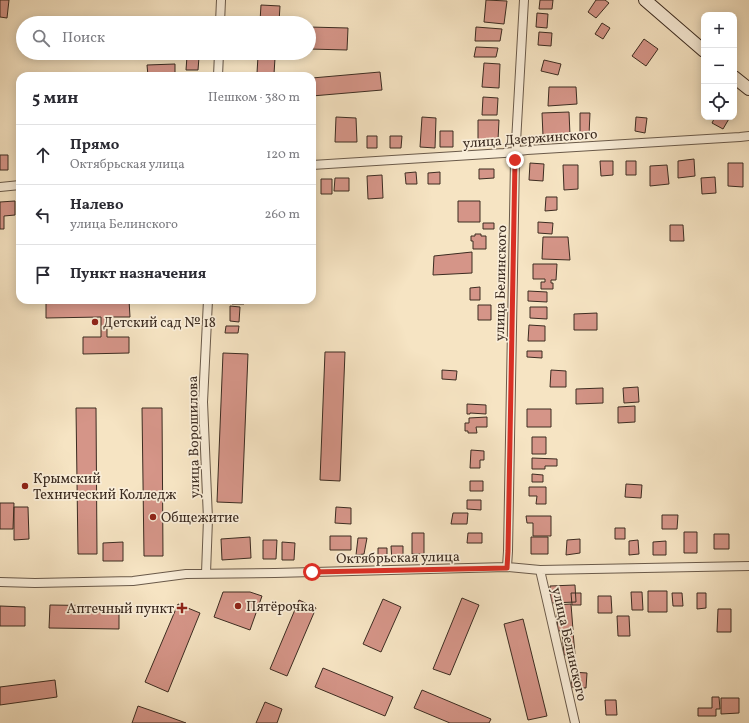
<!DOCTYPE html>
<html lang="ru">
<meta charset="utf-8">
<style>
body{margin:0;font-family:Vollkorn,serif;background:#f2f2f3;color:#2b2b33}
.controls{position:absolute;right:12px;top:12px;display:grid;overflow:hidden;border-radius:8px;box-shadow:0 2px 10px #0003}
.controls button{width:36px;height:36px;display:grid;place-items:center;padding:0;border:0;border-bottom:1px solid #e1e1e2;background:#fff;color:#2b2b33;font:20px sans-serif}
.stop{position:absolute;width:12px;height:12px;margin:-9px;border:3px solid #d93025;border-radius:50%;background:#fff}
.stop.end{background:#d93025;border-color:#fff;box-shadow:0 1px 4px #0008}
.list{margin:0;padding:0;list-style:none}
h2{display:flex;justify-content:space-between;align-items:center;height:52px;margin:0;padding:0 16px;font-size:17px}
h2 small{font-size:13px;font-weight:400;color:#7c7c81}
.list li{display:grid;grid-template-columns:26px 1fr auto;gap:12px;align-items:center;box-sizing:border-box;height:60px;padding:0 16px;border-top:1px solid #e1e1e2}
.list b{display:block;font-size:15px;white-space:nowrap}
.list p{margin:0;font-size:13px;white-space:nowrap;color:#7c7c81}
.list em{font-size:13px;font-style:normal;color:#7c7c81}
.icon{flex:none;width:22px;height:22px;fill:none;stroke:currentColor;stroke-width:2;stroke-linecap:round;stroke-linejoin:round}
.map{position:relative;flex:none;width:749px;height:723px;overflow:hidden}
.search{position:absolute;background:#fff;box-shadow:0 2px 10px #0003;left:16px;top:16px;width:300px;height:44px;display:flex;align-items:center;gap:10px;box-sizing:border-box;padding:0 14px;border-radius:22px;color:#7c7c81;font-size:15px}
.panel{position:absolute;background:#fff;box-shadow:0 2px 10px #0003;left:16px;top:72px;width:300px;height:232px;border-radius:12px}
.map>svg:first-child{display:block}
</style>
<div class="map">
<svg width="749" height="723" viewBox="0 0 749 723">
<rect width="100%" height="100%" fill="#f6e4c3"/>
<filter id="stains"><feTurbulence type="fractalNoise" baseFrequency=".005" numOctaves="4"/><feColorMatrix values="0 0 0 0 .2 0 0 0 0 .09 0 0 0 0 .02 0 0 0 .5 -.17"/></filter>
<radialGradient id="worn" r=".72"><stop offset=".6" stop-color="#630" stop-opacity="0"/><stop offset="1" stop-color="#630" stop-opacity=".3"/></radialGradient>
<path fill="#d59588" stroke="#3c2c21" d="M0 0H9L7 18 0 17Z
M486 0 507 1 504 24 484 22Z
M540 0H553L552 9H539Z
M596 0H605L609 3 596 18 588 12Z
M261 5 280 6 279 22 260 21Z
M537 13 548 14 547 28 536 27Z
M177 17 192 19 191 23H176Z
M602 23 610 28 603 39 595 34Z
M309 27 348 28 347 50 309 49Z
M476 27 502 29 500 41H475Z
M539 32 552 33 551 46 538 45Z
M644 39 658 49 646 66 632 56Z
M476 47 498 48 496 57H474Z
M187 56 199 57 198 70H186Z
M258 56 275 58 274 74 257 73Z
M544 60 561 64 558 75 541 71Z
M484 63 500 64 499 88 482 87Z
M175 64V75L148 76 147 65Z
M380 72 382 90 312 96V78Z
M549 87H576L577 104 548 106Z
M483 97 498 98 497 115H482Z
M569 112 570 135 543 136 542 113Z
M580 113H590L589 135 580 134Z
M336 117 356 118 357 142H335Z
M422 117 436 118 435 148 420 147Z
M636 117 647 118 645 133 635 131Z
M715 117H730L723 129 712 123Z
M478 120H499L498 140H478Z
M440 131H453V147H440Z
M367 136H377V148H367Z
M390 136H402L401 148H390Z
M0 155H8V170H0Z
M694 159 695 176 678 178V161Z
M600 161H613V175L601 176Z
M626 161H636V175H626Z
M530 163 544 164 543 181 529 180Z
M728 163H743V187L728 186Z
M563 165H578V189L564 190Z
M667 165 669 184 650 186V166Z
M479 169H494V178L479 179Z
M416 172 417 184H406L405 173Z
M440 172V184H428V173Z
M382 175 383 198 368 199 367 176Z
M715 177 716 193 702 194 701 178Z
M335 178H349V191H334Z
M321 179H332V194H321Z
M546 197H557V210L545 211Z
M15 201V215L4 216V229H0V202Z
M458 201H480V222H458Z
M538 222 553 223 552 234 538 233Z
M483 223H494V229H483Z
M670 225H683L684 241H670Z
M475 234H481V236H486V249H473V241H471V236H475Z
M543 237H568L570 260 542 259Z
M472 252V273L433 275 434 256Z
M533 264H557L556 280H551V283H553V289H541V282H545V279H533Z
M480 287V300H470V288Z
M528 291 547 292V302L528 301Z
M46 300H129L130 317H107V337H129V353L83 354V337H101V317L46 318Z
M232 300H244V304H232Z
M478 305H491V320H478Z
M230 306 240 307 239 322 230 321Z
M530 307H547V319L530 318Z
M597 313V330H574V314Z
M529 325 545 326V341H528Z
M226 326H239L238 333H225Z
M527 351H542V358L527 357Z
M325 352H345L340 481 320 480Z
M223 353 248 354 242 503 217 502Z
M442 370 457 371 456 380 442 379Z
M551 370 566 371V387H550Z
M638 387 639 402 624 403 623 388Z
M603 388V403L576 404V389Z
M467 404 486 405V414L470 413V414H467Z
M635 406V422L618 423V407Z
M76 408H96L97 554H78Z
M142 408H162L163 556H144Z
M527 409H551V427H527Z
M487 417V427H476L477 433H468V431H465V423H469V418Z
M532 437H546V454H532Z
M471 450 484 451V460H480V468H470Z
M532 458 557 459V466H545V469H532Z
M532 474 543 475V482H532Z
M470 481H483V491H470Z
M626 484 642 485 641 498 625 497Z
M529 487H546V504H536L537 496H529Z
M467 500H481V510L467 509Z
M0 503H14L13 529H0Z
M14 507H28L29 539 14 540Z
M336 507 351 508V524L335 523Z
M453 513H468L467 524H451Z
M662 515H678L677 529H662Z
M526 516H551V536H533V523H527Z
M615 528H625V539H615Z
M684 532H697V553H684Z
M412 533H424V554H412Z
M468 533H482V543H467Z
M714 534H729V549H714Z
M330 536H351V550H330Z
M250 537 251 558 222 560 221 539Z
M531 537H548V554H531Z
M358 538H367L364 554 356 555Z
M580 539V553L566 555 567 540Z
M263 540H277L276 559H263Z
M638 540 639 554 629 555V541Z
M666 541V555H653V542Z
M123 542V561H103V543Z
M282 542 295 543 294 560H282Z
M391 546H403V561L392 562Z
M378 548H387V562H378Z
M575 585 576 602 551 603 550 586Z
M648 591H667V612H648Z
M223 592H250L262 596 250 630 214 617Z
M631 592H642L643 610H632Z
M571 593H581V605H572Z
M672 593H682L683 606H673Z
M697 593H706V608L697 609Z
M598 596H611L612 613H598Z
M462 598 479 605 450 675 433 669Z
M383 599 401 607 381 652 363 644Z
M299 600 316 608 287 676 270 669Z
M178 604 200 613 168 692 145 682Z
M571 604 573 630 558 631 556 605Z
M50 605 119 606V629L49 628Z
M0 606 25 607V626H0Z
M718 609H731V632H717Z
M617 616H629L630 636H618Z
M523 619 547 716 528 720 504 624Z
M573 632 575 654 564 655 562 633Z
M323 668 393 697 385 716 315 687Z
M572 672 587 673 586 688 571 687Z
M55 680 57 697 0 705V687Z
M422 690 491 719 489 723H450L414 708Z
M712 697H719L720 709H716V716H698V708H712Z
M721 698H739V713L721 714Z
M605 700H616L617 715H606Z
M265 702 282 709 277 723H256Z
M138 706 164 715 186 723H132Z"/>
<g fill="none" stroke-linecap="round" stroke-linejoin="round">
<defs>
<path id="street" d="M220 23 221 0
M218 76 219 53
M312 165 504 153 527 150 740 137 749 136
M0 187 20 185
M507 567 508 551 515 160 524 0
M540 570 575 723
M206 573 208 519 203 402 208 300
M0 582 35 583 133 581 186 574 275 573 507 567 540 570 749 566"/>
<path id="secondary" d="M645 0 704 51
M734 77 749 89"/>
</defs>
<use href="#street" stroke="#6a5a4a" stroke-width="10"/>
<use href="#secondary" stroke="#3c2c21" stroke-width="14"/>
<use href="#street" stroke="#f9edd8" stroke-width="8"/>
<use href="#secondary" stroke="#f9edd8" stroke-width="12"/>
</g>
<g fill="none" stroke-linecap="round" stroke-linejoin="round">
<path stroke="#d93025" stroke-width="5" d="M312 572 507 568 508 551 515 160"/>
</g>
<g fill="#8f2418" stroke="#f9edd8" stroke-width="1.5">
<circle cx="95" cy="322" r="4"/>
<circle cx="25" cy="486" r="4"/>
<circle cx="153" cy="517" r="4"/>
<circle cx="238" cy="606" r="4"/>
<path d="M180 602h4v4h4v4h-4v4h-4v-4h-4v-4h4z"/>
</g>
<g text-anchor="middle" stroke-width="3.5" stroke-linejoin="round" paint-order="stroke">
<g font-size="14" fill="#3c2c21" stroke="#f9edd8">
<text transform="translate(530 138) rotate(-4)" y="5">улица Дзержинского</text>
<text transform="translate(500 283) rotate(-89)" y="5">улица Белинского</text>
<text transform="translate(193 437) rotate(-91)" y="5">улица Ворошилова</text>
<text transform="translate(398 557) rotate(-1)" y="5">Октябрьская улица</text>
<text transform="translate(570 644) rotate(77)" y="5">улица Белинского</text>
</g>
<g font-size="14" fill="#3c2c21" stroke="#f9edd8" text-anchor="start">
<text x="103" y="327">Детский сад № 18</text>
<text x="33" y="483">Крымский<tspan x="33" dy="16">Технический Колледж</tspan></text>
<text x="161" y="522">Общежитие</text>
<text x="246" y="611">Пятёрочка</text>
<text x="174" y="613" text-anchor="end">Аптечный пункт</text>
</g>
</g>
<rect width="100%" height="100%" filter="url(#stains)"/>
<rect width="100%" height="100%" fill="url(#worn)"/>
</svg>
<div class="controls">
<button>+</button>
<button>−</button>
<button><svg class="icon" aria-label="locate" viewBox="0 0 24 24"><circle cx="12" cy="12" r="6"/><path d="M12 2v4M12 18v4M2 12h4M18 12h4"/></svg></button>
</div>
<div class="stop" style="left:312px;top:572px"></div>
<div class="stop end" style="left:515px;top:160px"></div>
<div class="search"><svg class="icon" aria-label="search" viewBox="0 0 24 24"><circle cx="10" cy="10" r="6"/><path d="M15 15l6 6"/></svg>Поиск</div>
<section class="panel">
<h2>5 мин<small>Пешком · 380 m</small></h2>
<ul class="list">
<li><svg class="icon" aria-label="ahead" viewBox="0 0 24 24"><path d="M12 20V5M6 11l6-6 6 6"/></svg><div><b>Прямо</b><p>Октябрьская улица</p></div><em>120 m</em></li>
<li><svg class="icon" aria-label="left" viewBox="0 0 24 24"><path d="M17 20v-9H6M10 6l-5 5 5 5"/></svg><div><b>Налево</b><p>улица Белинского</p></div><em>260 m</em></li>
<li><svg class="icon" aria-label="arrive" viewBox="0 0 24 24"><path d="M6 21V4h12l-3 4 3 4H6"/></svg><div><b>Пункт назначения</b></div></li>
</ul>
</section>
</div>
